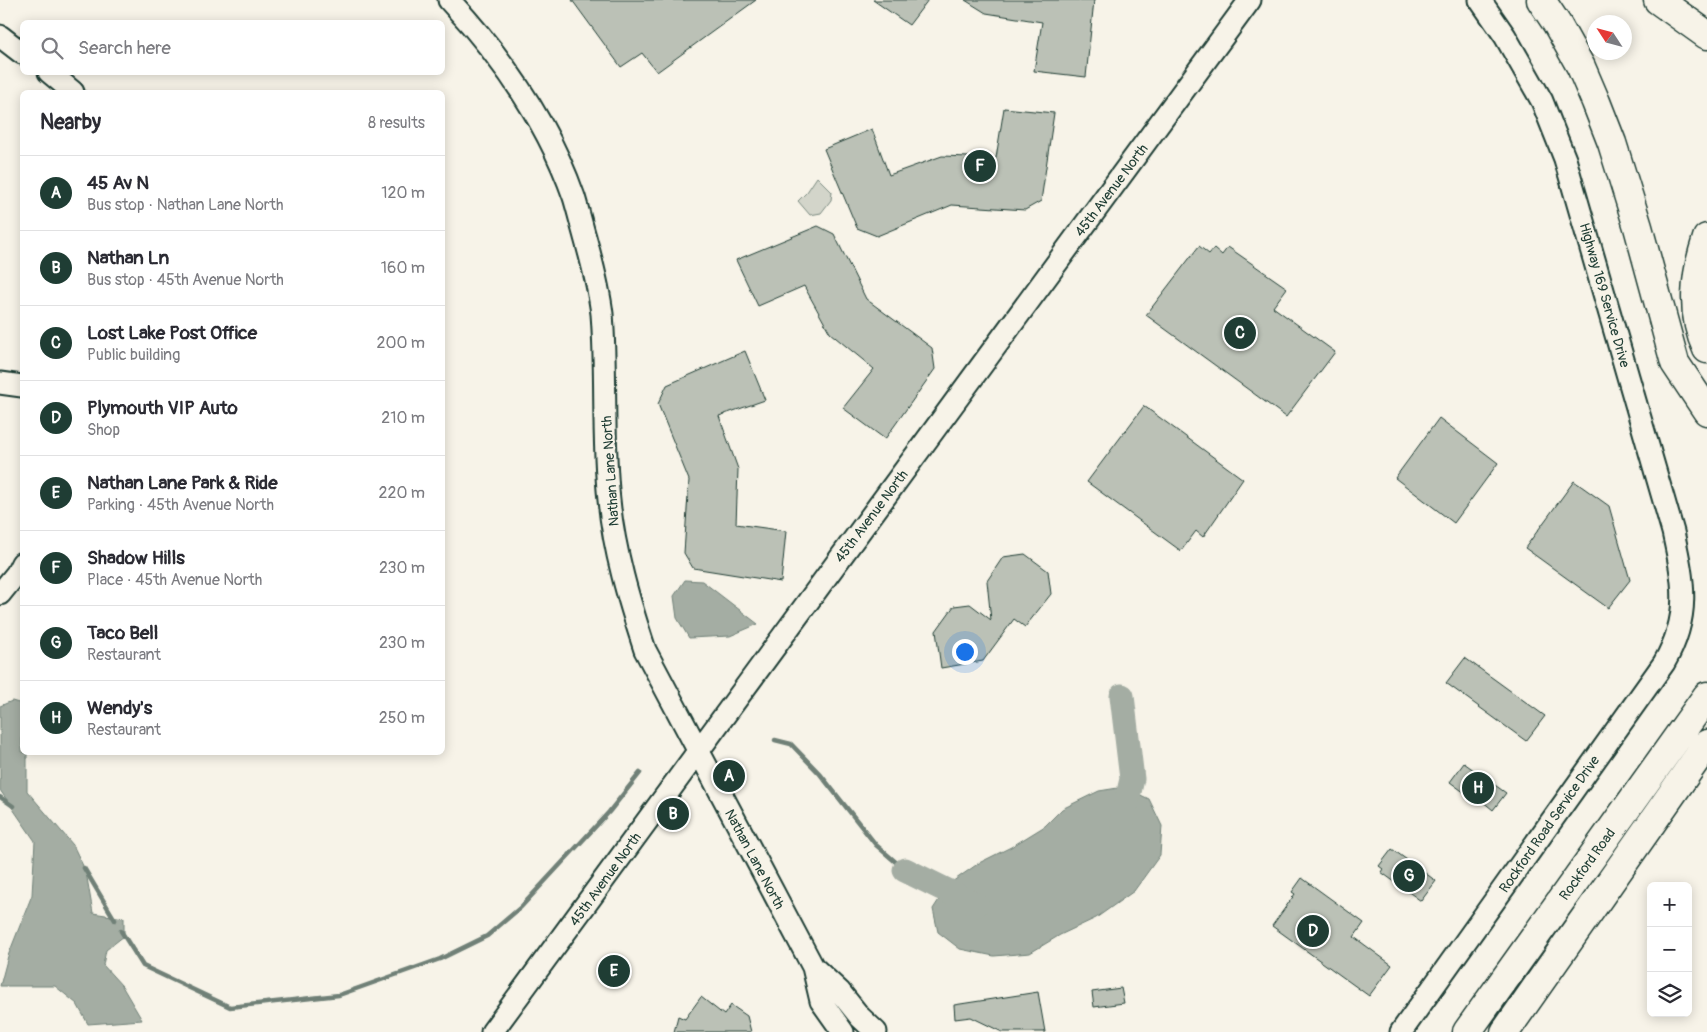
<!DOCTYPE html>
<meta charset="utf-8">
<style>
body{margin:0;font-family:Pangolin,sans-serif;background:#f7f7f7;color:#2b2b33}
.controls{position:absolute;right:15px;bottom:15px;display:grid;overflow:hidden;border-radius:8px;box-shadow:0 2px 12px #0003}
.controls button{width:45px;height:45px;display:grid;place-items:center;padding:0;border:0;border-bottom:1px solid #e1e1e2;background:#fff;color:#2b2b33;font:25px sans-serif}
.compass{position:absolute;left:1587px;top:15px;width:45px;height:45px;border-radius:50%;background:#fff;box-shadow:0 2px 12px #0003;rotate:306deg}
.you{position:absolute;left:964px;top:651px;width:18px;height:18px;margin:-12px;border:4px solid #fff;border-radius:50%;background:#1a73e8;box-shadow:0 0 0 8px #1a73e833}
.badge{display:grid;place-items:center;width:32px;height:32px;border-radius:50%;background:#1f3d34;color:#fff;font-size:16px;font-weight:700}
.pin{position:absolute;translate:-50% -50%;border:2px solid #fff;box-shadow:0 1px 5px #0006}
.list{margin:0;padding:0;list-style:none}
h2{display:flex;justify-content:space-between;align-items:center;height:65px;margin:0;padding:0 20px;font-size:21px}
h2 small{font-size:16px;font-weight:400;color:#7c7c81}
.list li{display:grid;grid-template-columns:32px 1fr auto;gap:15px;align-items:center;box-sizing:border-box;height:75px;padding:0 20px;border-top:1px solid #e1e1e2}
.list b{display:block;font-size:19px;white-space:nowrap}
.list p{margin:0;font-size:16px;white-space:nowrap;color:#7c7c81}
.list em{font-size:16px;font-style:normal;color:#7c7c81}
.icon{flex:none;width:28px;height:28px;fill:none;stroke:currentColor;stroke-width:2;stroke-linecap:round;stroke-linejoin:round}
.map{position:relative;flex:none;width:1707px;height:1032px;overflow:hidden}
.search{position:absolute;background:#fff;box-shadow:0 2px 12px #0003;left:20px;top:20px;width:425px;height:55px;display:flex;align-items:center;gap:12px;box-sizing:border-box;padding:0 18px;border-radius:8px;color:#7c7c81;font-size:19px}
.panel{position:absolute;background:#fff;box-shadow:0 2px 12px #0003;left:20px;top:90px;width:425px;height:665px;border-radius:8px}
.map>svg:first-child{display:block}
</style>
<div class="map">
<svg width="1707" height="1032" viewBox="0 0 1707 1032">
<rect width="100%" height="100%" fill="#f7f3e8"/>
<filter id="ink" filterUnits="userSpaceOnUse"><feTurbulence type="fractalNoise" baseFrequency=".02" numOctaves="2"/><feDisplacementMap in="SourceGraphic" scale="10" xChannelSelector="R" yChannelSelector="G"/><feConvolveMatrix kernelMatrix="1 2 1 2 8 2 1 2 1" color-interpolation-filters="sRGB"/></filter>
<g filter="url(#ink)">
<path fill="#d3d5ca" stroke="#79897f" d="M817 177 832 192 831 200 821 213 810 215 798 201 807 192Z"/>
<path fill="#a4ada3" stroke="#6f8077" d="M685 580 702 581 758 624 730 636 689 638 677 618 674 596Z
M12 701 22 704V752L27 753V791L73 845 86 872 93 913 124 918V936L106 950 103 965 122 986 142 1020 88 1024 77 1004 55 986H0L8 956 32 895 35 841 0 790V706Z
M1124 787 1149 799 1162 826 1160 855 1134 891 1096 918 1060 935 1030 953 994 956 960 949 938 932 933 909 949 884 979 863 1011 847 1045 826 1062 809 1099 791Z"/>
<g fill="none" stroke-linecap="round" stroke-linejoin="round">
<path stroke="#6f8077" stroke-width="4.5" d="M775 740 791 744 820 774 876 845 905 870
M0 797 13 806
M84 868 115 920
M121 931 143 966 230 1007 339 995 440 959 487 936 521 907 609 812 640 773"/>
<path stroke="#a4ada3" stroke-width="25" d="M1122 822 1132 779 1122 696
M905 870 976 905"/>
</g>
<path fill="#bbc1b6" stroke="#1f3d34" d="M572 0H756L657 72 642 53 621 67Z
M873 0H928L909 25Z
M965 0H1094L1086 77 1034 71 1042 22 986 13Z
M1004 108 1054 113 1041 201 1025 210 952 205 877 236 857 228 824 149 872 129 889 175 942 156 996 158Z
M818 226 834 234 866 299 932 348 935 369 885 439 843 408 874 369 830 333 804 286 758 306 736 260Z
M1199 246 1209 254 1214 248 1222 255 1228 247 1287 288 1273 307 1335 352 1286 417 1146 315Z
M745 351 765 400 719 416 738 469 736 524 786 531 781 582 693 568 684 553 689 480 658 404 667 385Z
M1144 406 1243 479 1203 537 1196 531 1181 551 1087 482Z
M1439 418 1498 463 1454 523 1395 478Z
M1574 481 1609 506 1630 580 1608 608 1525 548Z
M1025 554 1048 571 1051 594 1025 627 1014 619 983 661 941 668 936 631 954 606 970 604 991 620 987 581 1003 557Z
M1465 658 1545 716 1526 741 1446 683Z
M1464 763 1506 793 1493 810 1482 801 1480 804 1450 782Z
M1392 849 1436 881 1421 901 1381 872 1383 869 1379 866Z
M1302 878 1364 923 1354 937 1392 965 1369 996 1272 926 1295 894 1292 892Z
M1121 988 1124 1003 1094 1007 1092 992Z
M1038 992 1045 1032H1002L971 1017 955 1019 954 1005Z
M701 997 724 1015 731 1005 747 1016 751 1032H674L678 1016 685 1019Z"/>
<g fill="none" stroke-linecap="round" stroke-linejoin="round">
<defs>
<path id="minor" d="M449 0C502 57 548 122 574 197 578 210 581 223 585 237 592 262 599 288 602 314 607 376 602 438 609 500 614 551 629 601 645 650L813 967 821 1001 843 1032
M0 36 22 53
M49 72 73 92
M0 383 22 386
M0 594 17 573 22 563
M813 967 840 992 860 1017 876 1032
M492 1032 1250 0
M1401 1032 1664 663C1691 616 1684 582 1673 532L1565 159 1542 101 1505 36 1480 0"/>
<path id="major" d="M1467 1032 1707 696
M1505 1032 1707 744"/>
<path id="highway" d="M1541 0 1557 24 1581 67 1596 102 1612 143 1638 227 1675 363 1707 411
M1658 0 1707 35
M1707 238C1695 275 1690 313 1707 349"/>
</defs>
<use href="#minor" stroke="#1f3d34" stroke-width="25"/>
<use href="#major" stroke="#1f3d34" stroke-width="31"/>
<use href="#highway" stroke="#1f3d34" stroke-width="31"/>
<use href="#minor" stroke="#f7f3e8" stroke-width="21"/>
<use href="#major" stroke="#f7f3e8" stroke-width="28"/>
<use href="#highway" stroke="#f7f3e8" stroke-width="28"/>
</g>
</g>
<g text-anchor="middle" stroke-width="4" stroke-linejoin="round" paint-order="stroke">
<g font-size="14" fill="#1f3d34" stroke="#f7f3e8">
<text transform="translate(1111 190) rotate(-53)" y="5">45th Avenue North</text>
<text transform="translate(1605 295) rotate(74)" y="5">Highway 169 Service Drive</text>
<text transform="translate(610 471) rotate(-94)" y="5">Nathan Lane North</text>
<text transform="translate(871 516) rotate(-53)" y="5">45th Avenue North</text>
<text transform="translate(1549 824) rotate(-55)" y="5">Rockford Road Service Drive</text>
<text transform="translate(755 859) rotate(62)" y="5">Nathan Lane North</text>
<text transform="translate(1587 864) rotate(-54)" y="5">Rockford Road</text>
<text transform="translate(605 879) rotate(-54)" y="5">45th Avenue North</text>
</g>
</g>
</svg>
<div class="controls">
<button>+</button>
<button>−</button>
<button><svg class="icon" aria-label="layers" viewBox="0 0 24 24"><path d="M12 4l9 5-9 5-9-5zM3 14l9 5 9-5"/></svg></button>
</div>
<svg class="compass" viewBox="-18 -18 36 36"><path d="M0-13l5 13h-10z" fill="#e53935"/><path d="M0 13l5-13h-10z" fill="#7c7c81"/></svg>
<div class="you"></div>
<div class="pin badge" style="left:729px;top:776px">A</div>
<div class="pin badge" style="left:673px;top:814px">B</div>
<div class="pin badge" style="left:1240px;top:333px">C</div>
<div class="pin badge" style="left:1313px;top:931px">D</div>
<div class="pin badge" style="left:614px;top:971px">E</div>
<div class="pin badge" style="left:980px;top:166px">F</div>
<div class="pin badge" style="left:1409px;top:876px">G</div>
<div class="pin badge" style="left:1478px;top:788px">H</div>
<div class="search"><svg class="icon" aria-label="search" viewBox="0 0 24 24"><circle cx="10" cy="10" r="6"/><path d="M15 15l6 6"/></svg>Search here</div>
<section class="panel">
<h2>Nearby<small>8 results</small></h2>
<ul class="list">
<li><span class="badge">A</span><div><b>45 Av N</b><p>Bus stop · Nathan Lane North</p></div><em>120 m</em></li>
<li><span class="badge">B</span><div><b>Nathan Ln</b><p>Bus stop · 45th Avenue North</p></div><em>160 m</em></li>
<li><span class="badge">C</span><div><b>Lost Lake Post Office</b><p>Public building</p></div><em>200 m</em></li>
<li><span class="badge">D</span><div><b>Plymouth VIP Auto</b><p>Shop</p></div><em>210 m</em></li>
<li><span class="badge">E</span><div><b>Nathan Lane Park &amp; Ride</b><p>Parking · 45th Avenue North</p></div><em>220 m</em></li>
<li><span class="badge">F</span><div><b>Shadow Hills</b><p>Place · 45th Avenue North</p></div><em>230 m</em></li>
<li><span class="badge">G</span><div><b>Taco Bell</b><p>Restaurant</p></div><em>230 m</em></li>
<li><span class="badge">H</span><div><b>Wendy's</b><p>Restaurant</p></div><em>250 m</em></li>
</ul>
</section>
</div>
